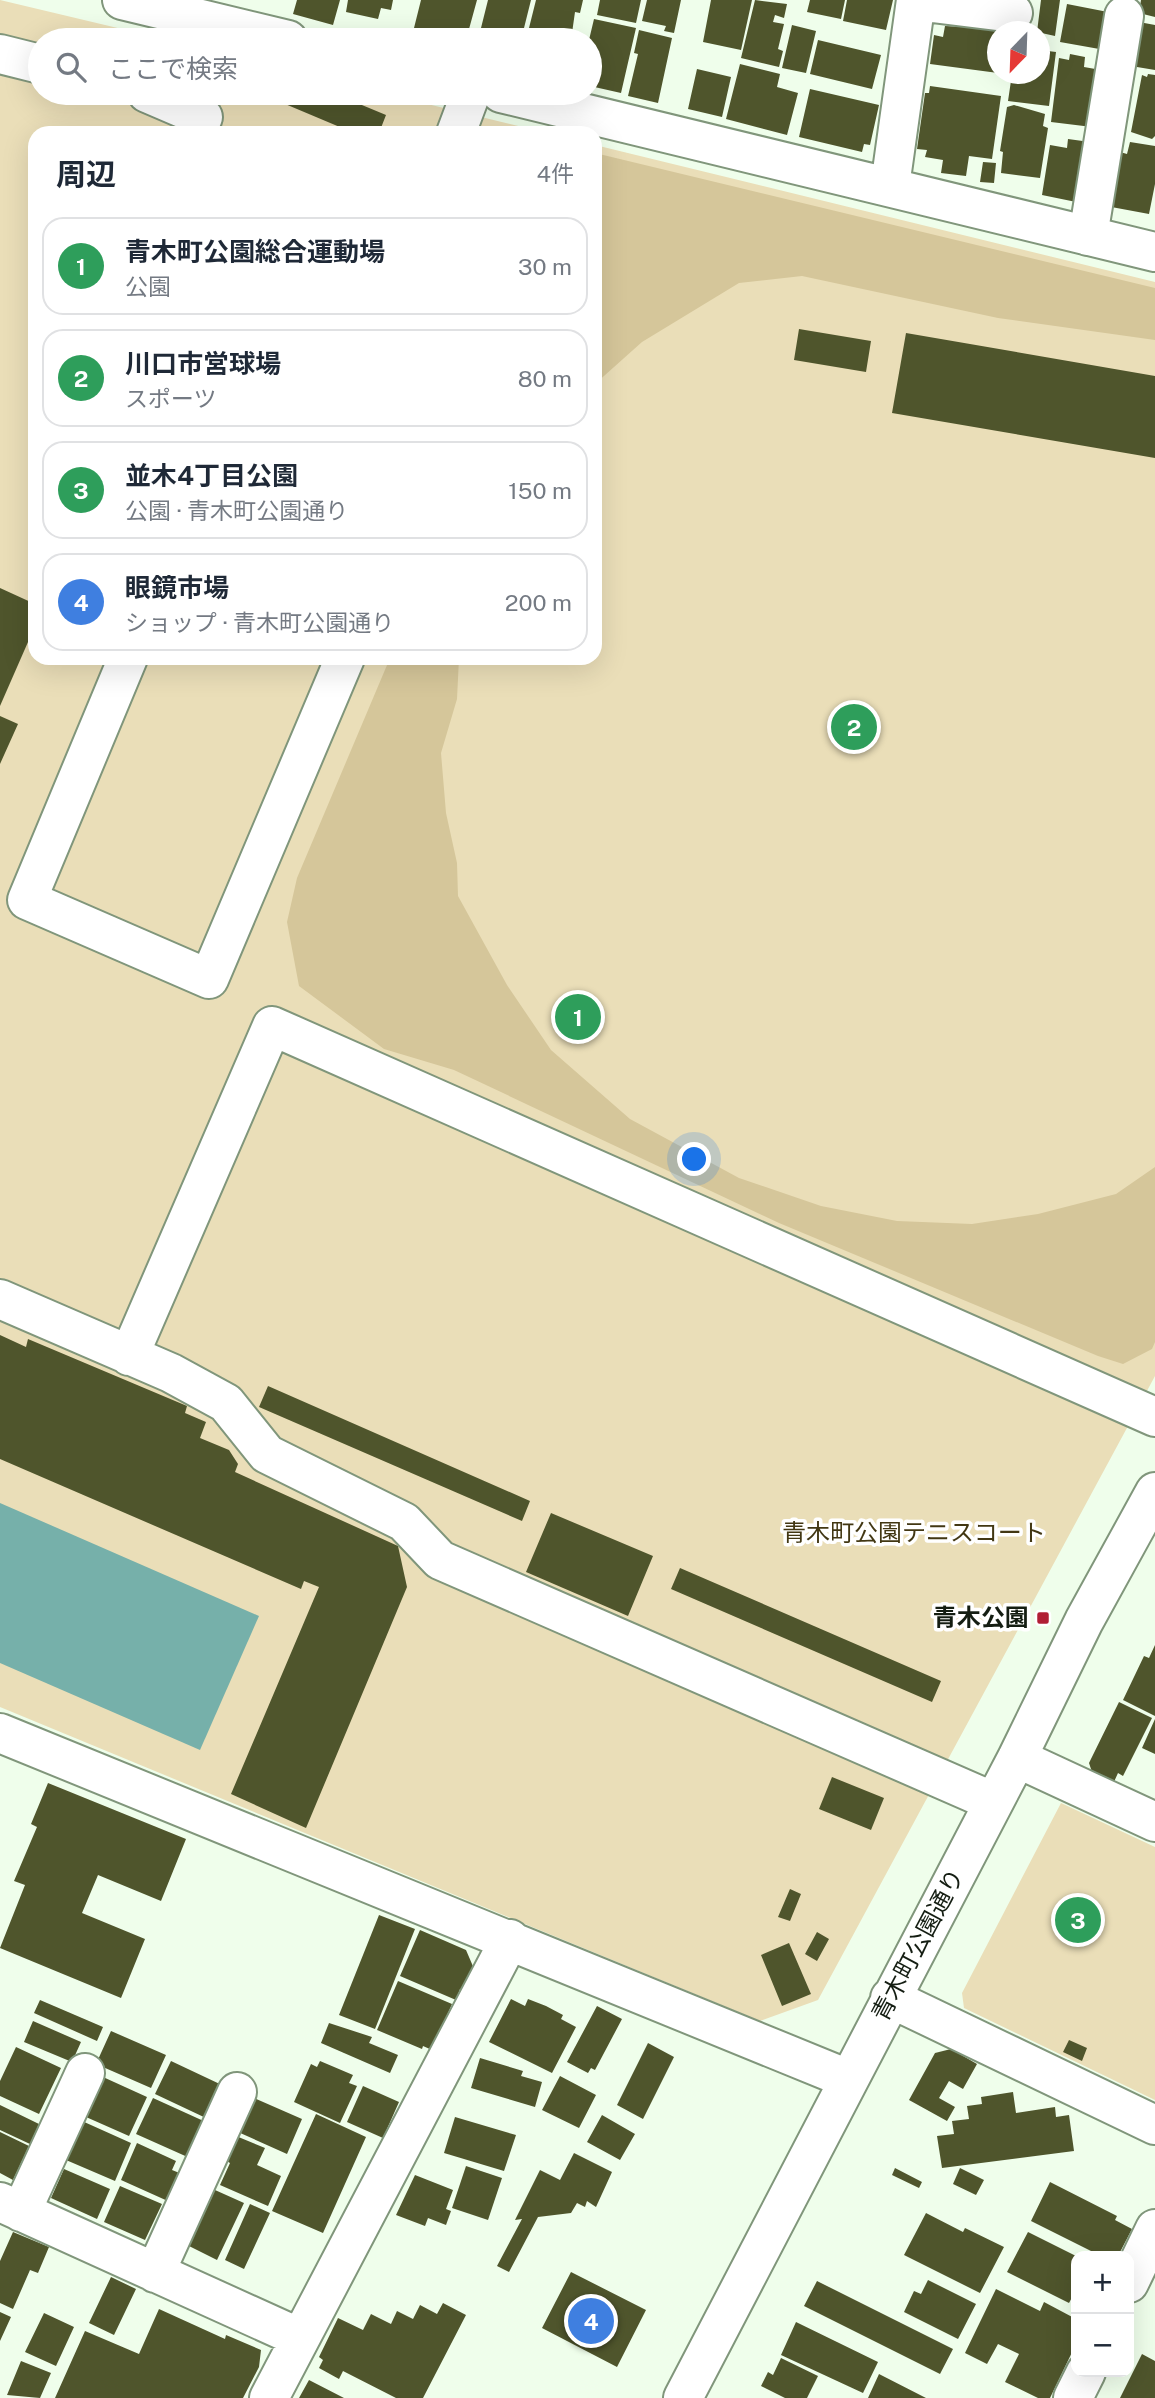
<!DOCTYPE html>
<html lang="ja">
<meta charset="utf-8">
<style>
body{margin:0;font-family:"Public Sans","Noto Sans JP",sans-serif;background:#f2f2f3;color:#1f2937}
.controls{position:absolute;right:21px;bottom:21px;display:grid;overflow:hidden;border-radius:14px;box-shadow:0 7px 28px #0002}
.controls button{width:63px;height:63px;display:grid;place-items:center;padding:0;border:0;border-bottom:2px solid #e0e1e3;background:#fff;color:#1f2937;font:35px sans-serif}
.compass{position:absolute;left:987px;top:21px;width:63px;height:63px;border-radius:50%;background:#fff;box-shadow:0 7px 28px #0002;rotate:203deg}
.you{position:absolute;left:695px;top:1160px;width:24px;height:24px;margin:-18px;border:5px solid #fff;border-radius:50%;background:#1a73e8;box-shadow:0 0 0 10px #1a73e833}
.badge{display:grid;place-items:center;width:46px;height:46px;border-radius:50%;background:#b11e35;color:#fff;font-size:23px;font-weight:700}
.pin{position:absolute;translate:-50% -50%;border:4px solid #fff;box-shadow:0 2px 7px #0006}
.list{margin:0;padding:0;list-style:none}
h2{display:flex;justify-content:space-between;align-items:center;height:91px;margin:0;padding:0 28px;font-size:30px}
h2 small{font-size:23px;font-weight:400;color:#747a83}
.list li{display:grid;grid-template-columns:46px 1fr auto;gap:21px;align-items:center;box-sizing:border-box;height:98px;margin:0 14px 14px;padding:0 14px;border:2px solid #e0e1e3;border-radius:21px}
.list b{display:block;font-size:26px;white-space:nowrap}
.list p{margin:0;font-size:23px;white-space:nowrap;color:#747a83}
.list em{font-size:23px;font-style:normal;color:#747a83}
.icon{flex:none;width:38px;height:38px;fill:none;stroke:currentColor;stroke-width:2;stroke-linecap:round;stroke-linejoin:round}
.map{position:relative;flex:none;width:1155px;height:2398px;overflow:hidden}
.search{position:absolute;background:#fff;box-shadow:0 7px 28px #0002;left:28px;top:28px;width:574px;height:77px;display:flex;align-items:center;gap:18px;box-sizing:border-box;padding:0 24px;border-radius:38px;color:#747a83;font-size:26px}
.panel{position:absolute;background:#fff;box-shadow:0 7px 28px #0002;left:28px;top:126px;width:574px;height:539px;border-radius:21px}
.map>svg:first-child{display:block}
</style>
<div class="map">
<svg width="1155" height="2398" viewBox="0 0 1155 2398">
<rect width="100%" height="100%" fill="#effeeb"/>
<path fill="#eadeb8" d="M0 0 168 40H40V93H382L547 133H35V658H595V145L1155 282V1376L818 2000 760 2021 0 1707Z
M1061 1803 1155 1847V2100L964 2008 962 1993Z"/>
<path fill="#d5c69a" d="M595 153 1155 288V340L998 318 802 276 739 283 642 342 595 384Z
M390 658H459L457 699 441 753 446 813 457 863 458 896 507 985 551 1050 630 1119 739 1178 821 1206 897 1221 972 1224 1038 1214 1116 1194 1155 1167V1342L1152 1349 1123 1364 1098 1356 779 1223 454 1070 384 1049 299 986 287 922 297 878Z"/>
<path fill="#76b0aa" d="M0 1503 259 1616 200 1750 0 1663Z"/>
<path fill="#4f552c" d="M297 0H340L333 25 293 14Z
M348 0H393L391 10 381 8 378 19 346 12Z
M421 0H477L466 40H411Z
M488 0H531L521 40H478Z
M536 0H583L580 13 575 12 571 40H526Z
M600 0H641L636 23 597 15Z
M647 0H681L674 33 664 31 666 26 642 21Z
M711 0H752L741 50 703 42Z
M755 0 787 4 784 18 775 15 773 22 784 24 778 49 783 51 779 67 741 58Z
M810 0H845L841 19 807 12Z
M847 0H893L886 30 843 21Z
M1041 0H1060L1055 36 1037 32Z
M1141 0H1155V17L1139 13Z
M1067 4 1113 13 1105 50 1060 42Z
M594 19 636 28 621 93 590 86 589 40Z
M1139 22 1155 25V70L1131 66Z
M792 25 816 31 806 73 782 68Z
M945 26 1003 29 998 32V73L930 64 934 35 943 37Z
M639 30 672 38 658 103 628 96 638 54 634 53Z
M818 40 881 55 872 89 810 74Z
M1040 50 1056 52 1049 106 1008 101 1012 74H1040Z
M1070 54 1085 57 1084 67 1101 70 1092 127 1051 122 1059 58 1069 60Z
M740 64 780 74 777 87 798 93 787 135 726 119Z
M697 69 731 77 722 117 688 109Z
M1148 74 1155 75V136L1152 139 1131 132 1142 75 1147 77Z
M930 86 1001 96 992 159 969 156 966 176 941 173 943 160 925 157 927 150 917 149 925 93H929Z
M810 89 879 105 870 145 864 144 862 152 799 137Z
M259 93H333L386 115 379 133H354Z
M1014 105 1045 114 1043 126 1048 128 1040 178 1001 173 1003 152 1000 151 1007 107Z
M1068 139 1090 142 1081 203 1042 195 1050 145 1067 148Z
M1130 142 1155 146V184L1149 214 1106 206 1120 152 1127 154Z
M983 162 996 163 994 183 980 182Z
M799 329 871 341 866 372 794 360Z
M906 333 1155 376V458L892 413Z
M0 588 35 604V626L0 706Z
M0 716 18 724 0 764Z
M0 1335 26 1347 28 1339 187 1406 185 1413 206 1422 200 1438 229 1450 238 1464 235 1472 398 1546 407 1587 306 1828 231 1794 319 1587 304 1581 301 1589 0 1459Z
M268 1386 530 1501 522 1521 259 1407Z
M551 1513 653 1556 628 1616 526 1572Z
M680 1568 941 1681 932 1702 671 1589Z
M1155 1645V1716L1123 1700 1144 1656 1149 1658Z
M1119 1702 1152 1718 1123 1776 1118 1773 1113 1784 1093 1775 1089 1763Z
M1155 1719V1754L1142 1748Z
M832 1777 884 1798 871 1830 819 1809Z
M48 1783 186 1839 161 1901 98 1875 82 1913 145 1939 121 1998 0 1948 25 1885 14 1881 37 1827 31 1824Z
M790 1889 801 1894 790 1921 778 1917Z
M379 1915 415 1929 375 2029 339 2015Z
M420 1930 466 1950 475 1971 466 1991 460 1989 456 2000 400 1976Z
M817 1932 829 1939 817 1961 805 1954Z
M789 1943 811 1994 782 2006 761 1955Z
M398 1981 452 2004 432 2050 423 2046 422 2049 377 2030Z
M511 1999 525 2006 528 1999 546 2006 563 2015 561 2019 576 2027 552 2073 489 2042Z
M40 2000 103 2027 97 2041 34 2013Z
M597 2006 622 2019 595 2070 591 2068 588 2073 567 2062Z
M33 2021 81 2042 72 2062 24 2042Z
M329 2023 372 2037 369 2043 398 2055 390 2073 321 2043Z
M111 2031 166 2055 151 2088 96 2064Z
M1069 2040 1087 2048 1082 2061 1063 2052Z
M648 2043 674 2057 643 2119 617 2105Z
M16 2047 61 2068 39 2114 0 2096V2081Z
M951 2049 977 2064 963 2089 949 2081 939 2098 955 2107 947 2121 909 2100 935 2053Z
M480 2058 523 2071 521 2076 542 2082 535 2107 471 2088Z
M171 2061 224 2086 208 2119 155 2094Z
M320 2061 353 2075 349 2083 357 2086 340 2123 294 2102 311 2064 317 2067Z
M560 2076 596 2095 579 2128 542 2110Z
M103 2077 147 2097 129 2136 86 2117Z
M363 2086 399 2102 383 2138 347 2122Z
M1013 2092 1016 2113 1055 2107 1056 2117 1069 2115 1074 2151 942 2168 937 2136 954 2134 952 2121 969 2119 967 2106 982 2104 981 2097Z
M153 2098 208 2123 192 2159 136 2134Z
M254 2098 302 2119 287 2154 238 2132Z
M0 2105 39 2124 30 2144 0 2130Z
M316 2114 366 2137 323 2233 272 2211Z
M602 2115 635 2134 620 2160 587 2142Z
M455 2117 516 2135 504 2171 444 2153Z
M82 2121 131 2143 115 2181 66 2160Z
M0 2132 29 2146 13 2180 0 2173Z
M236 2136 265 2148 257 2165 281 2176 268 2206 220 2185 230 2163 225 2160Z
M137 2143 176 2161 172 2170 182 2174 170 2202 121 2180Z
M574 2153 612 2172 596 2207 587 2201 585 2207 577 2203 571 2213 538 2217 509 2272 497 2266 522 2219 515 2220 540 2170 560 2180Z
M466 2166 502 2178 488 2220 452 2208Z
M895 2168 922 2182 919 2188 892 2175Z
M960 2168 984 2180 976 2195 953 2184Z
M64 2169 110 2189 97 2219 51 2198Z
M415 2175 453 2190 446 2209 451 2211 446 2225 428 2218 425 2226 396 2215Z
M1050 2182 1117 2216 1115 2220 1132 2229 1118 2256H1101L1031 2221Z
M120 2186 162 2204 145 2240 104 2222Z
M215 2190 244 2203 217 2260 189 2246Z
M250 2204 270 2213 244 2269 225 2260Z
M926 2213 963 2232 965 2228 1004 2247 980 2293 904 2255Z
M13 2232 49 2247 38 2273 30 2270 13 2309 0 2303V2261Z
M1028 2232 1076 2256V2290L1069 2303 1007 2272Z
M571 2272 646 2310 617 2367 542 2328Z
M111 2277 136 2289 114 2335 89 2323Z
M928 2280 976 2304 958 2339 904 2312 914 2291 921 2294Z
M817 2281 953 2349 940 2374 804 2306Z
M996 2289 1040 2311 1044 2302 1076 2319V2344L1050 2398H1038L1005 2382 1019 2354 998 2344 987 2364 965 2353Z
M443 2303 466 2315 423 2398H396L343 2371 339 2379 319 2368 323 2360 319 2357 338 2318 363 2330 371 2314 391 2324 397 2311 413 2319 420 2305 437 2314Z
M159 2309 225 2339 226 2335 261 2350 259 2367 243 2398H55L85 2331 139 2354Z
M0 2312 11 2317 0 2341Z
M44 2313 74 2327 56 2366 25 2352Z
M796 2322 878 2362 863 2393 781 2355Z
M1142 2354 1155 2361V2398H1120Z
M781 2358 818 2376 807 2398H785L761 2386 768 2372 773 2375Z
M21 2361 51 2373 40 2398 7 2395Z
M879 2374 926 2398H868Z
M309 2380 344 2398H299Z"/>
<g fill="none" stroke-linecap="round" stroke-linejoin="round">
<defs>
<path id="minor" d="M122 0 288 40
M916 1 1013 13
M0 54 40 64
M147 93 203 117 196 133
M501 93 1155 252
M456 133 471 93
M890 186 916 0
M1088 236 1124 16
M128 658 27 900 209 979 345 658
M0 1299 171 1373 226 1403 267 1454 404 1522 440 1560 994 1802
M129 1356 272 1026 1155 1417
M0 1733 848 2079
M1017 1758 1155 1822
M890 1998 1155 2125
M0 2202 300 2338
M21 2212 85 2073
M155 2273 237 2092
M1129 2283 1155 2229
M269 2398 510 1939
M683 2398 1017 1758 1084 1621 1155 1492
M1073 2398 1086 2372"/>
</defs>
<use href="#minor" stroke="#80967b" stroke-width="42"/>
<use href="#minor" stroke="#fff" stroke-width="38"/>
</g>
<rect fill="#b11e35" stroke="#fff" stroke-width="2.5" x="1036" y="1611" width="14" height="14" rx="3.5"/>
<g text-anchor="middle" stroke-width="7" stroke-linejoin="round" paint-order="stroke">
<g font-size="24" fill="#423713" stroke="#fff">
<text x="914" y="1541">青木町公園テニスコート</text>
</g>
<g font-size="24" font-weight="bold" fill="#141d12" stroke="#fff" text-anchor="end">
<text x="1029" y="1626">青木公園</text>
</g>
<g font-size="24" fill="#141d12" stroke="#fff">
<text transform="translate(918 1945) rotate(-62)" y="8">青木町公園通り</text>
</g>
</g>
</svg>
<div class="controls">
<button>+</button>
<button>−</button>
</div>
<svg class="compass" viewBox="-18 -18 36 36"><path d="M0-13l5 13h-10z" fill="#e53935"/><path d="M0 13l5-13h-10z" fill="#747a83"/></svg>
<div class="you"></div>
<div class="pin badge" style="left:578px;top:1017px;background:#2e9e5b">1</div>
<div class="pin badge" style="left:854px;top:727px;background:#2e9e5b">2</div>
<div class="pin badge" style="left:1078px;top:1920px;background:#2e9e5b">3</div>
<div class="pin badge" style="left:591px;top:2321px;background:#3f7fe0">4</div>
<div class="search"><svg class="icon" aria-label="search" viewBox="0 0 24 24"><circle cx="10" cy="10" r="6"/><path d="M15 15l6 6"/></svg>ここで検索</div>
<section class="panel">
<h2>周辺<small>4件</small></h2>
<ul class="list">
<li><span class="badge" style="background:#2e9e5b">1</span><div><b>青木町公園総合運動場</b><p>公園</p></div><em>30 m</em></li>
<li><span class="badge" style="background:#2e9e5b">2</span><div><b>川口市営球場</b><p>スポーツ</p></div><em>80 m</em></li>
<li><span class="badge" style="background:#2e9e5b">3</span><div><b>並木4丁目公園</b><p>公園 · 青木町公園通り</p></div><em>150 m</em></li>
<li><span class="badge" style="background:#3f7fe0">4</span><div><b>眼鏡市場</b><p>ショップ · 青木町公園通り</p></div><em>200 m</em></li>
</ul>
</section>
</div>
